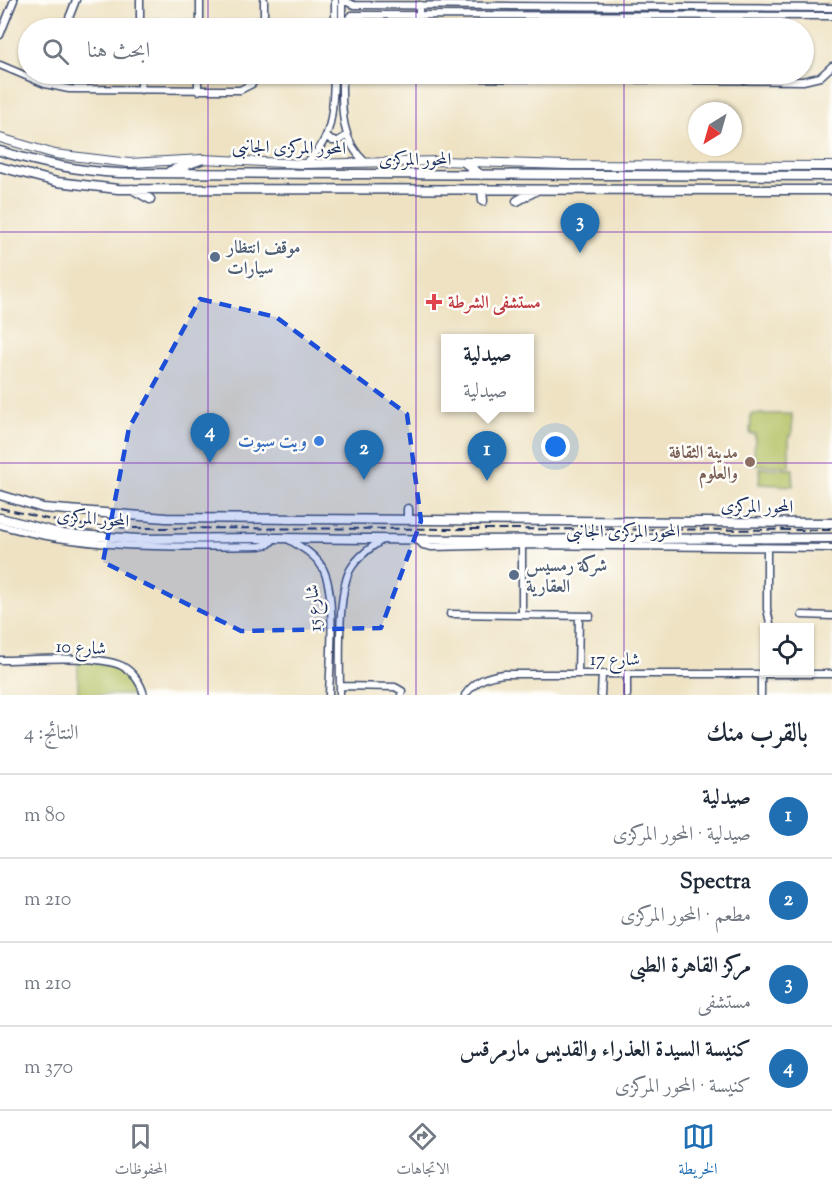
<!DOCTYPE html>
<html lang="ar">
<meta charset="utf-8">
<style>
body{margin:0;font-family:"Sorts Mill Goudy",Amiri,serif;background:#f6f6f7;color:#1f2937;direction:rtl}
.controls{position:absolute;right:18px;bottom:18px;display:grid;overflow:hidden;border-radius:0px;box-shadow:0 2px 4px #0004}
.controls button{width:54px;height:54px;display:grid;place-items:center;padding:0;border:0;border-bottom:2px solid #e0e1e3;background:#fff;color:#1f2937;font:30px sans-serif}
.compass{position:absolute;left:688px;top:102px;width:54px;height:54px;border-radius:50%;background:#fff;box-shadow:0 2px 4px #0004;rotate:217deg}
.you{position:absolute;left:556px;top:447px;width:21px;height:21px;margin:-15px;border:4px solid #fff;border-radius:50%;background:#1a73e8;box-shadow:0 0 0 9px #1a73e833}
.badge{display:grid;place-items:center;width:39px;height:39px;border-radius:50%;background:#1f6fb2;color:#fff;font-size:20px;font-weight:700}
.pin{position:absolute;translate:-50% -50px;filter:drop-shadow(0 2px 3px #0008)}
.pin::after{content:'';position:absolute;top:32px;width:21px;height:18px;background:inherit;clip-path:polygon(0 0,100% 0,50% 100%)}
.popup{position:absolute;left:441px;top:334px;width:93px;height:78px;box-sizing:border-box;display:grid;place-content:center;border-radius:0px;background:#fff;filter:drop-shadow(0 2px 4px #0005);font-size:20px;white-space:nowrap;color:#747a83}
.popup b{font-size:22px;color:#1f2937}
.popup::after{content:'';position:absolute;left:50%;top:100%;margin-left:-12px;border:12px solid transparent;border-top-color:#fff}
.list{margin:0;padding:0;list-style:none}
h2{display:flex;justify-content:space-between;align-items:center;height:78px;margin:0;padding:0 24px;font-size:26px}
h2 small{font-size:20px;font-weight:400;color:#747a83}
.list li{display:grid;grid-template-columns:39px 1fr auto;gap:18px;align-items:center;box-sizing:border-box;height:84px;padding:0 24px;border-top:2px solid #e0e1e3}
.list b{display:block;font-size:22px;white-space:nowrap}
.list p{margin:0;font-size:20px;white-space:nowrap;color:#747a83}
.list em{font-size:20px;font-style:normal;color:#747a83}
.icon{flex:none;width:33px;height:33px;fill:none;stroke:currentColor;stroke-width:2;stroke-linecap:round;stroke-linejoin:round}
.map{position:relative;flex:none;width:832px;height:695px;overflow:hidden;direction:ltr}
.search{position:absolute;background:#fff;box-shadow:0 2px 4px #0004;left:18px;right:18px;top:18px;height:66px;display:flex;align-items:center;gap:15px;box-sizing:border-box;padding:0 21px;border-radius:33px;color:#747a83;font-size:22px}
.sheet{height:414px;background:#fff}
nav{display:flex;justify-content:space-around;align-items:center;box-sizing:border-box;height:84px;border-top:2px solid #e0e1e3;background:#fff;font-size:16px;color:#747a83}
nav a{display:grid;justify-items:center;gap:3px}
nav .on{color:#1f6fb2}
.map>svg:first-child{display:block}
</style>
<div class="map">
<svg width="832" height="695" viewBox="0 0 832 695">
<rect width="100%" height="100%" fill="#fdfcf7"/>
<filter id="ink" filterUnits="userSpaceOnUse"><feTurbulence type="fractalNoise" baseFrequency=".0167" numOctaves="2"/><feDisplacementMap in="SourceGraphic" scale="12" xChannelSelector="R" yChannelSelector="G"/><feConvolveMatrix kernelMatrix="1 2 1 2 8 2 1 2 1" color-interpolation-filters="sRGB"/></filter>
<filter id="wash" filterUnits="userSpaceOnUse"><feTurbulence type="fractalNoise" baseFrequency=".008" numOctaves="4" result="noise"/><feDisplacementMap in="SourceGraphic" scale="24" xChannelSelector="R" yChannelSelector="G"/><feGaussianBlur stdDeviation="1.35" result="paint"/><feColorMatrix in="noise" values="0 0 0 0 0 0 0 0 0 0 0 0 0 0 0 0 0 1.4 0 .05"/><feComposite in="paint" operator="in"/></filter>
<g filter="url(#wash)">
<rect width="100%" height="100%" fill="#eee2c2"/>
<path fill="#b4c164" stroke="#687861" stroke-width="1.5" d="M751 414H792V435H789V466L754 465 755 434H750Z
M760 468 793 469V486L759 484Z
M78 660 118 666 131 683 134 695H78Z"/>
</g>
<g filter="url(#ink)">
<g fill="none" stroke-linecap="round" stroke-linejoin="round">
<defs>
<path id="minor" d="M140 0V28
M264 0V28
M335 0V28
M342 0 354 5 832 8
M342 0V25
M342 25 352 15 832 16
M65 28 76 0
M200 28V0
M419 28V5
M0 35 14 0
M0 65 45 84 69 89 240 90 252 84 260 74
M141 74V90
M342 74C342 106 339 139 366 163
M446 74 461 78 803 81 820 77 832 66
M45 84 48 74
M198 91V74
M327 137 332 141H338L346 136
M304 164C334 142 333 108 334 74
M0 525C82 550 176 547 261 546L269 544 275 538
M286 538C299 546 314 553 322 567 337 592 330 663 329 695
M417 539 423 545 432 547 522 545 832 548
M767 548V609L771 628
M450 614 590 616
M522 615V545
M802 615 832 616
M0 660C29 660 98 654 122 666 133 672 141 683 144 695
M578 674 579 616
M340 686 395 687 402 691 401 695
M340 695C340 666 337 594 350 570 358 556 371 547 384 539
M465 695C475 681 486 676 504 674H832
M601 695 602 674
M627 695V674
M761 695V674"/>
<path id="tertiary" d="M0 138 55 154 129 163 203 159 304 164 441 161 567 165 832 166"/>
<path id="secondary" d="M0 151C39 163 78 171 119 173L832 176
M464 162 481 175
M0 167 57 182 118 189 832 190
M170 171 203 159
M132 189 150 199
M482 189 483 201
M517 201 537 190
M0 495 43 508 166 518 832 523
M0 518 63 534 138 539 275 538 465 540 832 538
M408 520V509"/>
</defs>
<use href="#minor" stroke="#3b4a6d" stroke-width="9"/>
<use href="#tertiary" stroke="#3b4a6d" stroke-width="10"/>
<use href="#secondary" stroke="#3b4a6d" stroke-width="11"/>
<use href="#minor" stroke="#fff" stroke-width="6"/>
<use href="#tertiary" stroke="#fff" stroke-width="8"/>
<use href="#secondary" stroke="#fff" stroke-width="8"/>
<path stroke="#1b2f5e" stroke-width="2" stroke-dasharray="9 4.5" stroke-linecap="butt" d="M0 508 69 524 129 528 832 530"/>
</g>
</g>
<path fill="#1d4ed8" fill-opacity="0.2" stroke="#1d4ed8" stroke-width="4.5" stroke-dasharray="12 8" stroke-linejoin="round" d="M200 299 276 317 407 414 421 521 381 628 241 631 103 562 129 428Z"/>
<path fill="none" stroke="#7b2cbf" stroke-width="1.5" stroke-opacity="0.55" d="M208 0V28M416 0V28M624 0V28M208 74V695M416 74V695M624 74V695M0 232H832M0 463H832"/>
<g fill="#5c6f8a" stroke="#fdfcf7" stroke-width="2">
<circle cx="215" cy="257" r="6"/>
<circle cx="514" cy="575" r="6"/>
</g>
<path fill="#e0444e" stroke="#fdfcf7" stroke-width="2" d="M431 293h6v6h6v6h-6v6h-6v-6h-6v-6h6z"/>
<circle fill="#3f7fe0" stroke="#fdfcf7" stroke-width="2" cx="319" cy="441" r="6"/>
<circle fill="#8d6e63" stroke="#fdfcf7" stroke-width="2" cx="750" cy="462" r="6"/>
<g text-anchor="middle" stroke-width="5" stroke-linejoin="round" paint-order="stroke">
<g font-size="18" fill="#1b2f5e" stroke="#fdfcf7">
<text transform="translate(289 147) rotate(1)" y="6">المحور المركزى الجانبى</text>
<text x="415" y="165">المحور المركزى</text>
<text transform="translate(757 506) rotate(1)" y="6">المحور المركزى</text>
<text transform="translate(93 518) rotate(5)" y="6">المحور المركزى</text>
<text x="623" y="537">المحور المركزى الجانبى</text>
<text transform="translate(313 608) rotate(-94)" y="6">شارع 15</text>
<text transform="translate(81 647) rotate(3)" y="6">شارع 10</text>
<text x="615" y="665">شارع 17</text>
</g>
<g font-size="18" font-weight="bold" fill="#4e5e75" stroke="#fdfcf7" text-anchor="start">
<text x="227" y="253">موقف انتظار<tspan x="227" dy="21">سيارات</tspan></text>
<text x="526" y="571">شركة رمسيس<tspan x="526" dy="21">العقارية</tspan></text>
</g>
<g font-size="18" font-weight="bold" fill="#be3a42" stroke="#fdfcf7" text-anchor="start">
<text x="448" y="308">مستشفى الشرطة</text>
</g>
<g font-size="18" font-weight="bold" fill="#366cbe" stroke="#fdfcf7" text-anchor="end">
<text x="307" y="447">ويت سبوت</text>
</g>
<g font-size="18" font-weight="bold" fill="#785e54" stroke="#fdfcf7" text-anchor="end">
<text x="738" y="458">مدينة الثقافة<tspan x="738" dy="21">والعلوم</tspan></text>
</g>
</g>
</svg>
<div class="controls">
<button><svg class="icon" aria-label="locate" viewBox="0 0 24 24"><circle cx="12" cy="12" r="6"/><path d="M12 2v4M12 18v4M2 12h4M18 12h4"/></svg></button>
</div>
<svg class="compass" viewBox="-18 -18 36 36"><path d="M0-13l5 13h-10z" fill="#e53935"/><path d="M0 13l5-13h-10z" fill="#747a83"/></svg>
<div class="you"></div>
<div class="pin badge" style="left:487px;top:481px">1</div>
<div class="popup"><b>صيدلية</b>صيدلية</div>
<div class="pin badge" style="left:364px;top:480px">2</div>
<div class="pin badge" style="left:580px;top:253px">3</div>
<div class="pin badge" style="left:210px;top:463px">4</div>
<div class="search"><svg class="icon" aria-label="search" viewBox="0 0 24 24"><circle cx="10" cy="10" r="6"/><path d="M15 15l6 6"/></svg>ابحث هنا</div>
</div>
<section class="sheet">
<h2>بالقرب منك<small>النتائج: 4</small></h2>
<ul class="list">
<li><span class="badge">1</span><div><b>صيدلية</b><p>صيدلية · المحور المركزى</p></div><em>80 m</em></li>
<li><span class="badge">2</span><div><b>Spectra</b><p>مطعم · المحور المركزى</p></div><em>210 m</em></li>
<li><span class="badge">3</span><div><b>مركز القاهرة الطبى</b><p>مستشفى</p></div><em>210 m</em></li>
<li><span class="badge">4</span><div><b>كنيسة السيدة العذراء والقديس مارمرقس</b><p>كنيسة · المحور المركزى</p></div><em>370 m</em></li>
</ul>
</section>
<nav>
<a class="on"><svg class="icon" aria-label="map" viewBox="0 0 24 24"><path d="M3 6l6-2 6 2 6-2v14l-6 2-6-2-6 2zM9 4v14M15 6v14"/></svg>الخريطة</a>
<a><svg class="icon" aria-label="directions" viewBox="0 0 24 24"><path d="M12 3l9 9-9 9-9-9zM9 14v-3h6M13 9l2 2-2 2"/></svg>الاتجاهات</a>
<a><svg class="icon" aria-label="saved" viewBox="0 0 24 24"><path d="M7 4h10v16l-5-4-5 4z"/></svg>المحفوظات</a>
</nav>
